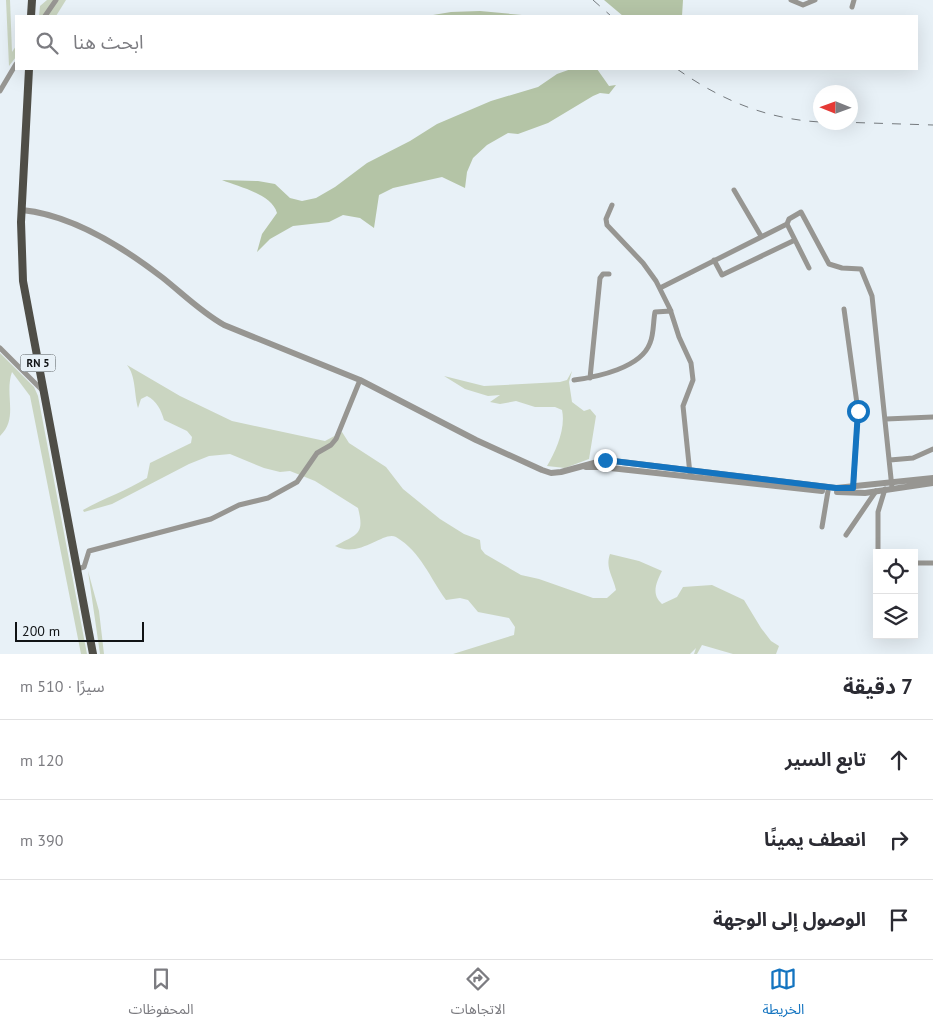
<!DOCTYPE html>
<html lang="ar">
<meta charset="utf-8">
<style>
body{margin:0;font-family:"PT Sans","Noto Sans Arabic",sans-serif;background:#f7f7f7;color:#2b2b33;direction:rtl}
.controls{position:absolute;right:15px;bottom:15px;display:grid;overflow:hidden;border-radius:0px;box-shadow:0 5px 20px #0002}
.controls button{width:45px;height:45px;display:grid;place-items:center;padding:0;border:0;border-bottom:1px solid #e1e1e2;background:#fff;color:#2b2b33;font:25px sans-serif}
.compass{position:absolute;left:813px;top:85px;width:45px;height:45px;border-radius:50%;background:#fff;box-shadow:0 5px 20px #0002;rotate:271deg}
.scale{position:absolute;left:15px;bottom:12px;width:129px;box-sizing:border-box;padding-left:5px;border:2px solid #101315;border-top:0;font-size:14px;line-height:18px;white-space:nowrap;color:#101315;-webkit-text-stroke:4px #e8f1f7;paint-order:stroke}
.stop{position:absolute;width:15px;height:15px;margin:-11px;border:4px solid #1474c0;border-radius:50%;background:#fff}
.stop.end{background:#1474c0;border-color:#fff;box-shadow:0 1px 5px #0008}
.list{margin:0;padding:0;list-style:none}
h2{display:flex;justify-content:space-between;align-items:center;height:65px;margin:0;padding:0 20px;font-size:21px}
h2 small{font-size:16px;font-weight:400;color:#7c7c81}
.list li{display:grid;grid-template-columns:32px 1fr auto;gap:15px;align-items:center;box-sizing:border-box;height:80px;padding:0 20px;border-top:1px solid #e1e1e2}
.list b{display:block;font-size:19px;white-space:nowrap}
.list em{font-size:16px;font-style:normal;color:#7c7c81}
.icon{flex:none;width:28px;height:28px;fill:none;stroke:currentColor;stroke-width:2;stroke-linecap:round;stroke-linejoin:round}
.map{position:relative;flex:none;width:933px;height:654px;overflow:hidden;direction:ltr}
.search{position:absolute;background:#fff;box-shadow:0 5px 20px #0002;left:15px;right:15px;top:15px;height:55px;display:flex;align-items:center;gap:12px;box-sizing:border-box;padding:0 18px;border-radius:0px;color:#7c7c81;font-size:19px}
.sheet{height:305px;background:#fff}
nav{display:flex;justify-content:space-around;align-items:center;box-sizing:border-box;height:70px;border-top:1px solid #e1e1e2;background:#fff;font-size:14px;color:#7c7c81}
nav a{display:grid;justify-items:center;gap:2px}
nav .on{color:#1474c0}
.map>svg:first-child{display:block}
</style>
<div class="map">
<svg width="933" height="654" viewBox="0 0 933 654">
<rect width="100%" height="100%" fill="#e8f1f7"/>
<path fill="#cad5c1" d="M6 0H10L12 52 16 46V57L9 66Z
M47 0H66L56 16H39L40 6Z
M0 353 34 387 38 396 87 654H81L30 396 12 372C4 395 19 418 0 436Z
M127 365 180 396 232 421 325 441 342 432 349 443 386 467 403 489 440 519 464 534 480 540 481 549 485 554 521 575 539 579 593 598H607L616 590C613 576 605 568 610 554L639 561 662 571C656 583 651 594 662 604L677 597 683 587 712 585 744 600 761 628 771 641 779 646 776 654H733L702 645 697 654H694L696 648 690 654H453L514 635 515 627 509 618 478 612 468 600 460 598 446 600C430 578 421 552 396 537 384 530 360 559 335 546 357 534 365 535 358 508L315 481 290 471 280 472 264 468 230 454 209 456 189 464 112 504 84 512 83 510C104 498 126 491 147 478L150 463 191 443 192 437 187 431 164 420C161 410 157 401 147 396L141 399 138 408C134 394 136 376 127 365Z
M572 371 569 382 572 402 584 411 590 409 596 416 589 459 565 468 547 466C556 451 566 428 562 410L555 407H535L516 401 500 404 490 402 500 395 488 396 465 389 444 376 484 386 560 382 567 380Z
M88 571 99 611 104 654H100Z"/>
<path fill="#b4c4a6" d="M604 0H683L682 16H623Z
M480 11 533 16H534H427L451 12Z
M571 69H597L609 86 616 85 609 94 600 93 593 96 548 123 518 134 508 133 487 145 473 158 467 172 465 188 442 177 393 188 379 195 374 228 360 218 343 215 329 222 293 226 270 239 257 252 262 234 277 213C272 194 239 187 222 180L258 181 275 184 290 198 302 201 316 198 335 187 367 163 410 141 437 124 491 101 538 87 557 74Z"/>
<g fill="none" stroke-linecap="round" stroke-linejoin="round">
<path stroke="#979692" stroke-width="5" d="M791 0 803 5 815 0
M852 7 854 0
M45 16 56 0
M0 91 16 64
M734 190 761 236
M612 205 606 219 607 225 643 263 656 281 670 309 679 337 691 363 693 380 683 406 690 474
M787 224 809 268
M714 260 722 275 795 240
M660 288 787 224 789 219 801 212 829 264 842 268 861 269 872 296 892 488
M844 309 858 411 853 490
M0 348 42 390
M590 378 600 278 603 274H609
M574 380C597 377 641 368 650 343 654 334 653 322 655 312L671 311
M886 419 933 417
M890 460 913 458 933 449
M822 527 828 491
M846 535 876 491
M878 553V512L885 489
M914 563H933
M77 569 84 567 89 551 211 519 239 505 268 498 297 482 317 453 331 445 336 439 360 380"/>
<path stroke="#979692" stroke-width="6" d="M22 210C73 215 123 247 163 278 183 294 201 312 224 325L360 380 476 440 542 470 551 473 561 472 605 460 836 488 933 478
M586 467H601L822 491
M837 492 865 493 933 483"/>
<path stroke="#4f4e47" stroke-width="8" d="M31 16 32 0
M29 69 21 222 23 281 93 654"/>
<path stroke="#757a7e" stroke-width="1" stroke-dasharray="9 9" stroke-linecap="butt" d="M593 0 611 16
M677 69C721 100 766 119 820 122
M838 122 933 125"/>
</g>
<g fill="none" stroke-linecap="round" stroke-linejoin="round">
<path stroke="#1474c0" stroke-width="6" d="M605 460 836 488H853L858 411"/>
</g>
<g text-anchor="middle" stroke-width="5" stroke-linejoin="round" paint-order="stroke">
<rect fill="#e8f1f7" stroke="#515659" stroke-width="1" x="20.5" y="354.5" width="35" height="17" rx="4"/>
<g font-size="11" font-weight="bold" fill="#101315">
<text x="38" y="367">RN 5</text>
</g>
</g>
</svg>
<div class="controls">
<button><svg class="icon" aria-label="locate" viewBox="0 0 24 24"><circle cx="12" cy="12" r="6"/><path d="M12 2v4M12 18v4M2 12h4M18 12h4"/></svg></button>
<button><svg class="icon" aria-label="layers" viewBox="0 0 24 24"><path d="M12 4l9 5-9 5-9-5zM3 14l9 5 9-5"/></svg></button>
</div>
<svg class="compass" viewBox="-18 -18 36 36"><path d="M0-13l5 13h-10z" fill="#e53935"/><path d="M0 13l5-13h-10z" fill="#7c7c81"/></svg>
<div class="scale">200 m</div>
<div class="stop" style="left:858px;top:411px"></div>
<div class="stop end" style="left:605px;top:460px"></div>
<div class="search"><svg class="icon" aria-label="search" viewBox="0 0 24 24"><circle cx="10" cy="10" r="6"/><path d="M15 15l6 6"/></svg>ابحث هنا</div>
</div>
<section class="sheet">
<h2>7 دقيقة<small>سيرًا · 510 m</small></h2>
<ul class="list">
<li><svg class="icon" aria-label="ahead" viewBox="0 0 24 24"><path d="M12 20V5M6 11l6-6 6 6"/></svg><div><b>تابع السير</b></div><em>120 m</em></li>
<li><svg class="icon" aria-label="right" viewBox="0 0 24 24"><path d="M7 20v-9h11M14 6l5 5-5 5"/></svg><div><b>انعطف يمينًا</b></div><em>390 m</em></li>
<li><svg class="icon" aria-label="arrive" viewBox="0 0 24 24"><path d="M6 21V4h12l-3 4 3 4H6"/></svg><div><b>الوصول إلى الوجهة</b></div></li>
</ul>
</section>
<nav>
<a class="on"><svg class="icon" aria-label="map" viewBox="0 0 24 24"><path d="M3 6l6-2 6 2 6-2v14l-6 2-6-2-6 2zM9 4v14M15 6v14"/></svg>الخريطة</a>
<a><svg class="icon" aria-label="directions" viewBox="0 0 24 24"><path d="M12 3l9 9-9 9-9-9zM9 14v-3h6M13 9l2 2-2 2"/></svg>الاتجاهات</a>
<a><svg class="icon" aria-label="saved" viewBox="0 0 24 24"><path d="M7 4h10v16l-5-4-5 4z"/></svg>المحفوظات</a>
</nav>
